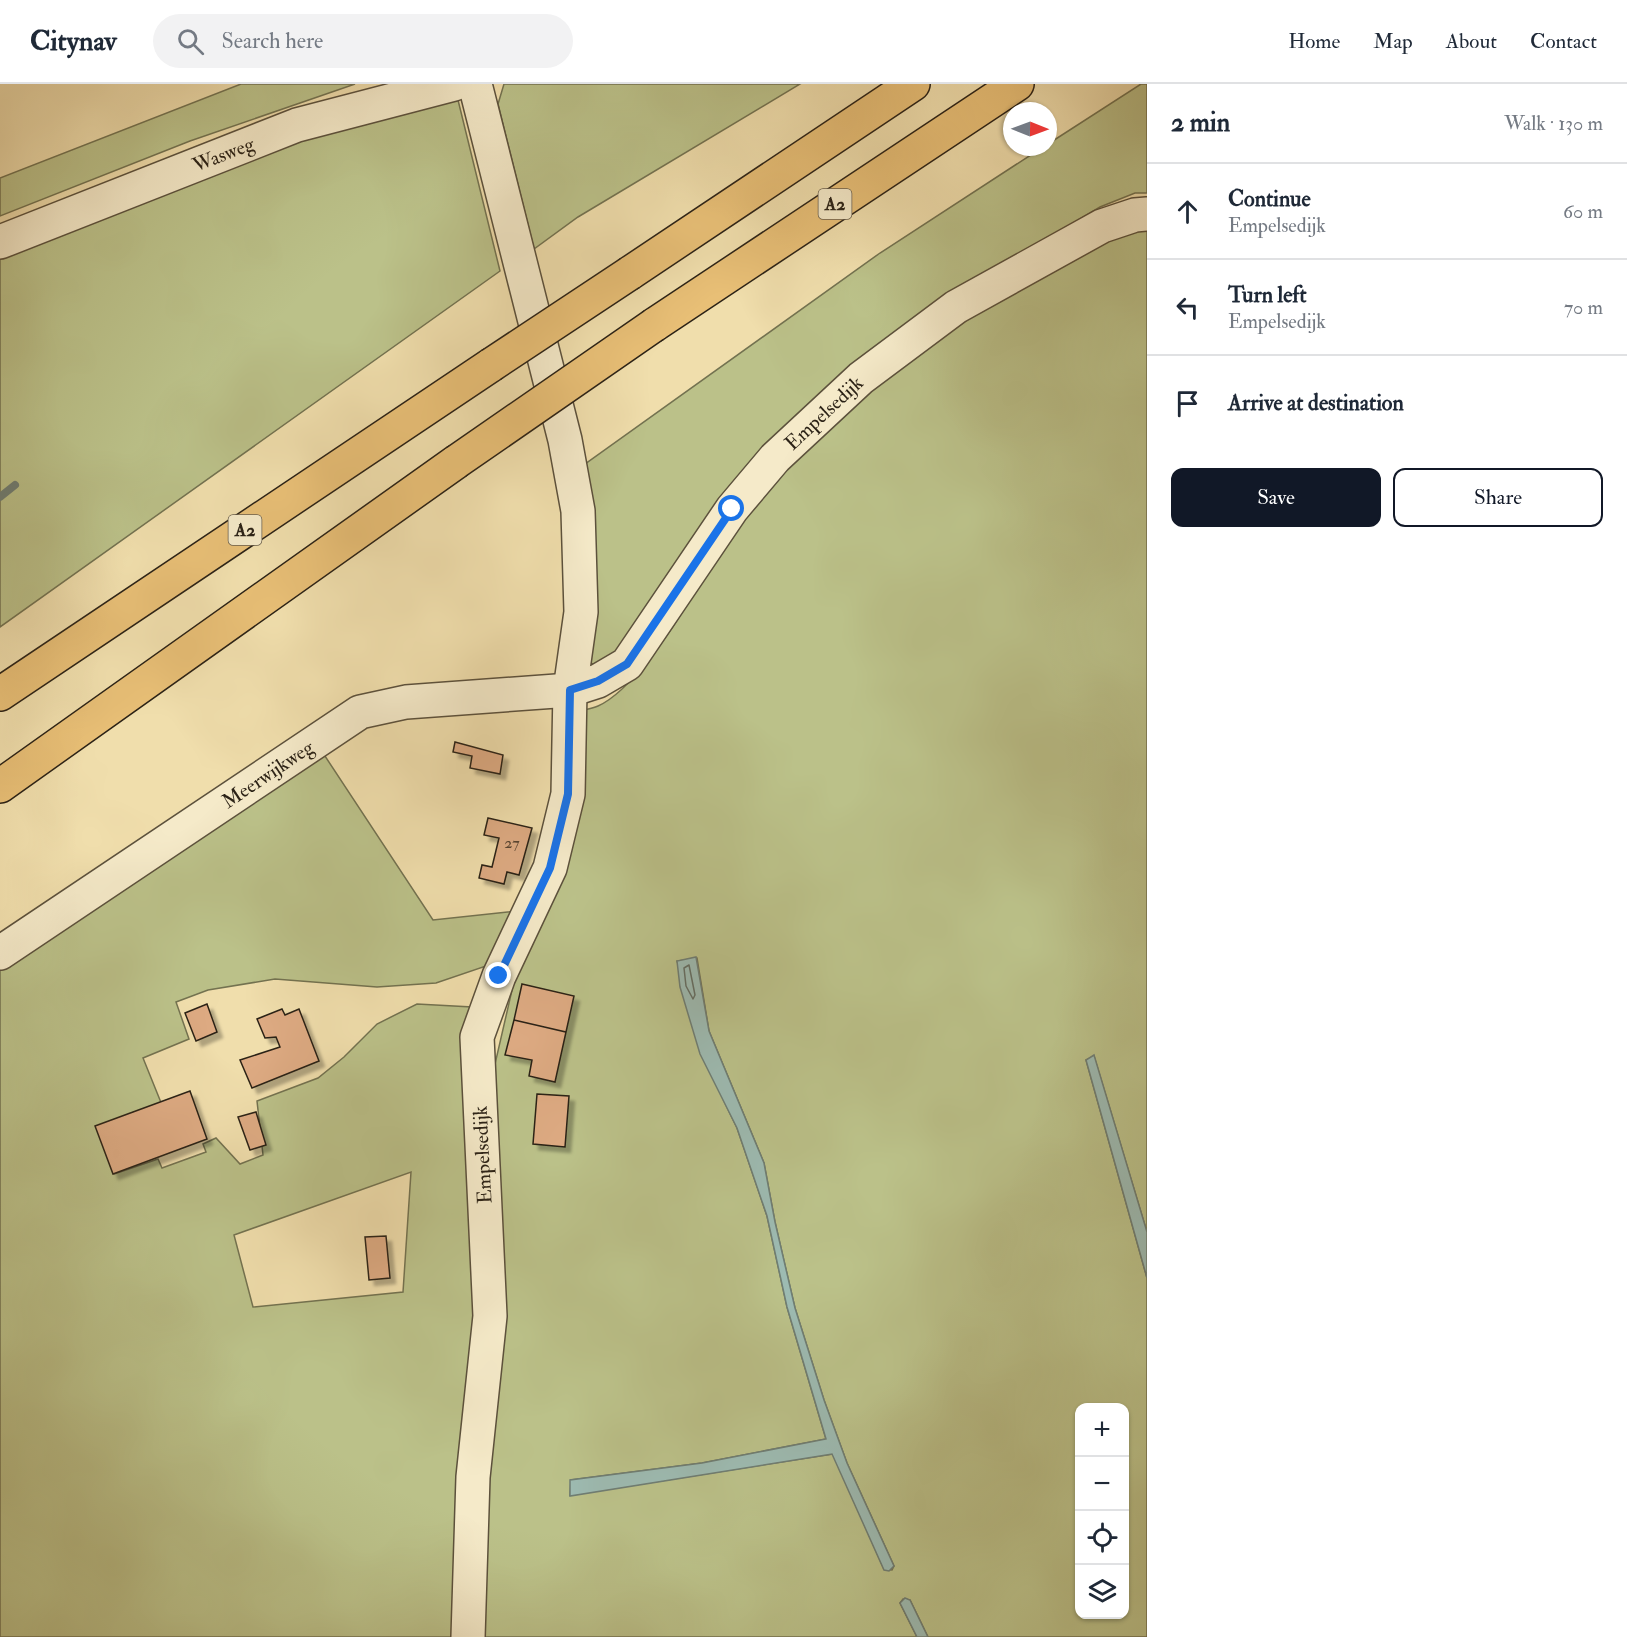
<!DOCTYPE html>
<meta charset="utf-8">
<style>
body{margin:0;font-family:"IM FELL Double Pica",serif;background:#f2f2f3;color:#1f2937}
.controls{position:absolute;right:18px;bottom:18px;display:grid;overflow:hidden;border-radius:12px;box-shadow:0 2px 4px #0004}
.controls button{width:54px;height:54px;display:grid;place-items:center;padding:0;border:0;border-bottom:2px solid #e0e1e3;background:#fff;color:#1f2937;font:30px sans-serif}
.compass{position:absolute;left:1003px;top:18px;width:54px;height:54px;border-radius:50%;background:#fff;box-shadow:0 2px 4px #0004;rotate:91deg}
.stop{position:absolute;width:18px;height:18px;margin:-14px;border:4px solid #1a73e8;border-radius:50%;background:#fff}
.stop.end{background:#1a73e8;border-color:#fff;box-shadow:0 2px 6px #0008}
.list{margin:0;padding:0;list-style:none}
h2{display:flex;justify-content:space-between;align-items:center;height:78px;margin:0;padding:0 24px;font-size:26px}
h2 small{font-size:20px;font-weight:400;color:#747a83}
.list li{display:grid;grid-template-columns:39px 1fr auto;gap:18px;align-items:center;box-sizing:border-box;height:96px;padding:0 24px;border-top:2px solid #e0e1e3}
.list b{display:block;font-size:22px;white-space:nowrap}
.list p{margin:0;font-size:20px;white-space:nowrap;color:#747a83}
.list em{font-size:20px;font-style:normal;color:#747a83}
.actions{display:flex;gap:12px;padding:18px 24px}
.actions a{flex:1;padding:14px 0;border:2px solid #111827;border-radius:12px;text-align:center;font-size:21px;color:#111827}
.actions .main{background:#111827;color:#fff}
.icon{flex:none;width:33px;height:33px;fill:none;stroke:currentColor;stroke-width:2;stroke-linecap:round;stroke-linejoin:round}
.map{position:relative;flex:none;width:1147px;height:1553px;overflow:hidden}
header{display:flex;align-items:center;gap:36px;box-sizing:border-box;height:84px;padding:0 30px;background:#fff;border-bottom:2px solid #e0e1e3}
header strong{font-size:28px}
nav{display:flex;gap:33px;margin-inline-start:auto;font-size:21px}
.search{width:420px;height:54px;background:#f2f2f3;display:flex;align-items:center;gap:15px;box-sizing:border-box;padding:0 21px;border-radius:33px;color:#747a83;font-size:22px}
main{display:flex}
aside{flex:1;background:#fff}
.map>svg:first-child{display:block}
</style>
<header>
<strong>Citynav</strong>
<div class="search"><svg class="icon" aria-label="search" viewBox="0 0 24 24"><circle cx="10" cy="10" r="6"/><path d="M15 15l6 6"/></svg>Search here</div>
<nav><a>Home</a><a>Map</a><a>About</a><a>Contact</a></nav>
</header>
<main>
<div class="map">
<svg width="1147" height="1553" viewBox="0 0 1147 1553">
<defs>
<filter id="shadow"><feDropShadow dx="5.5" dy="5.5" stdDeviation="1.5" flood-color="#0004"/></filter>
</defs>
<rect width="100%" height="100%" fill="#f0deac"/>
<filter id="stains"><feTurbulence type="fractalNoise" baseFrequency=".00333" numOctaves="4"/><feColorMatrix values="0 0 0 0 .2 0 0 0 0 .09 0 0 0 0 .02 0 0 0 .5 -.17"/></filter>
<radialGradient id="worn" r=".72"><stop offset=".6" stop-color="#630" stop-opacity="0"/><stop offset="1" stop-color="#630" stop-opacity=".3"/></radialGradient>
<path fill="#bbc189" stroke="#737250" stroke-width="1.5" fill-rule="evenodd" d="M241 0H355L190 57 0 132V94Z
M504 0H800L578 133 534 165 498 20Z
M1141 0H1147V109H1135L1100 123 1037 161 825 309 626 566 596 581 582 576 581 383 880 169 1043 63H1048V60Z
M458 16 500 187 0 543V173L277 60Z
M1147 133V1148L1094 972 1086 976 1147 1194V1553H928L910 1516 903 1515 900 1519 917 1553H479L495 980 576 628C583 626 591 625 598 622 630 608 674 544 691 513 698 501 701 487 708 476 719 458 735 443 749 427 855 299 1000 207 1147 133ZM697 874 709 947 764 1079 775 1138 795 1224 824 1316 847 1379 894 1482 892 1486 884 1485 833 1370 570 1411 571 1396 702 1379 826 1355 787 1223 767 1132 737 1044 723 1015 677 877ZM1080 1324H1124V1530H1080Z
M321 666 433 836 518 827 495 879 436 899 377 903 275 895 208 906 176 918 189 955 143 974 162 1021 97 1043 114 1090 158 1075 162 1084 206 1068 203 1060 216 1054 240 1080 263 1071 257 1017 318 994 344 973 377 940 417 920 472 923 474 1284 456 1553H0V886ZM411 1088 403 1208 253 1223 234 1151Z"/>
<path fill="#9dbbb2" stroke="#6f7e74" stroke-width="1.5" d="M696 873 709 947 764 1079 775 1138 795 1224 824 1316 847 1379 894 1482 889 1487 884 1486 832 1370 570 1412V1396L702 1379 826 1355 787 1223 767 1132 737 1044 700 970 680 903 677 877Z
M1094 971 1147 1148V1194L1086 976Z
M905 1514 910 1516 928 1553H917L900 1519Z"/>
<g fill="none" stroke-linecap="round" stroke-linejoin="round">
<path stroke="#646e64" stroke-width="1.5" d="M689 881 695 911 693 915 686 902 684 884Z"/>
<path stroke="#6f7e74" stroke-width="8" d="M0 413 15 401"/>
</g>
<path fill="#ddaa82" stroke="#2b2216" stroke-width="1.5" filter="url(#shadow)" d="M455 658 503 671 500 690 470 684 472 672 453 668Z
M488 734 532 744 519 791 507 788 504 800 479 794 482 781 492 783 499 754 484 751Z
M522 900 574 912 566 948 514 936Z
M207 920 217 948 196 957 185 929Z
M282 925 285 931 299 925 319 977 252 1004 240 976 280 963 276 953 265 954 257 935Z
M514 936 566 948 555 998 529 992 532 976 505 971Z
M190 1007 207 1055 113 1090 95 1042Z
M537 1010 569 1012 565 1063 533 1060Z
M256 1028 266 1061 250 1066 238 1033Z
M386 1152 390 1194 369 1196 365 1153Z"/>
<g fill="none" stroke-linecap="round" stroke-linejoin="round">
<defs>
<g id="minor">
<path id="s1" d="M0 158 297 41 454 0"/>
<path id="s2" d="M0 869 360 628 406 618 570 606 598 597 627 580 732 425 775 374 861 294 956 223 1102 142 1135 131 1147 130"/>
<path d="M468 1553 473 1393 490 1232 477 953 499 892 550 784 568 710 570 606 581 528 578 427 565 356 475 0"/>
</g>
<path id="highway" d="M630 189 913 0
M654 241 1017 0
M0 610 491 281
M0 702 456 378"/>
</defs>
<use href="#minor" stroke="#5c513c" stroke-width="36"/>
<use href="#highway" stroke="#2b2216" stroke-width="36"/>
<use href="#minor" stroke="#f5eac9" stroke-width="33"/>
<use href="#highway" stroke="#e8bf76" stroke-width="33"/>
<defs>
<path id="highway-bridge" d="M491 281 630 189
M456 378 654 241"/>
</defs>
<use href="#highway-bridge" stroke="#2b2216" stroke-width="36" stroke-linecap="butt"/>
<use href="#highway-bridge" stroke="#e8bf76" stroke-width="33"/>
</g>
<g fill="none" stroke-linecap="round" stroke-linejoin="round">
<path stroke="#1a73e8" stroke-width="8" d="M499 892 550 784 568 710 570 606 598 597 627 580 732 425"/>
</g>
<g text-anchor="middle" stroke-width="4.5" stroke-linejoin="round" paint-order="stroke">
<g font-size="16" fill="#584431">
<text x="512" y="764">27</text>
</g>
<g fill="#f5eac9" stroke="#685e4c" stroke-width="1.5">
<rect x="818.5" y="105" width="33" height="30" rx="4.5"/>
<rect x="228.5" y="431" width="33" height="30" rx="4.5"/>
</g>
<g font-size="18" font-weight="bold" fill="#2b2216">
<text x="835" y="126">A2</text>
<text x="245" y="452">A2</text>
</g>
<g font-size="20" fill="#2b2216" stroke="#f5eac9">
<text dy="7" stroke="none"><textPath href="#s1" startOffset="240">Wasweg</textPath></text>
<text dy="7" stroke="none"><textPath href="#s2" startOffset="1028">Empelsedijk</textPath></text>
<text dy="7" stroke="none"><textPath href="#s2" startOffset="322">Meerwijkweg</textPath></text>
<text transform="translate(482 1071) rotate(-93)" y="7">Empelsedijk</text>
</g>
</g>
<rect width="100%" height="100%" filter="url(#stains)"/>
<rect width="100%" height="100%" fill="url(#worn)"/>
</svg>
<div class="controls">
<button>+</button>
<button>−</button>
<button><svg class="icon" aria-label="locate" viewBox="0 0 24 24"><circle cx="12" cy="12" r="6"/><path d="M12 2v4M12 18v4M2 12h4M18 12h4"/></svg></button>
<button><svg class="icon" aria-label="layers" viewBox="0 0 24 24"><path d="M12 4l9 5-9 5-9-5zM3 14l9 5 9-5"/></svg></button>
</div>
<svg class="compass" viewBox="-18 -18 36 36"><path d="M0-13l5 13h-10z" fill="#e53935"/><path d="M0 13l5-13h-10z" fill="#747a83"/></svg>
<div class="stop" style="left:732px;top:425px"></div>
<div class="stop end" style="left:499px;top:892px"></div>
</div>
<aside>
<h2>2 min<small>Walk · 130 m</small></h2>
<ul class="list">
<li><svg class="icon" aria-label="ahead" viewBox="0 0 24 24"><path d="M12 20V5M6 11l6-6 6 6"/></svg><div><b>Continue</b><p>Empelsedijk</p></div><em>60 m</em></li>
<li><svg class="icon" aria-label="left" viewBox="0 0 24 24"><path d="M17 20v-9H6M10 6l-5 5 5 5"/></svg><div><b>Turn left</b><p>Empelsedijk</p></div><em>70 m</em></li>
<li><svg class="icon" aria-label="arrive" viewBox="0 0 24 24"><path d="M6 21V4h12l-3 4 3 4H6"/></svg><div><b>Arrive at destination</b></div></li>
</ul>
<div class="actions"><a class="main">Save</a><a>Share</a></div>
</aside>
</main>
